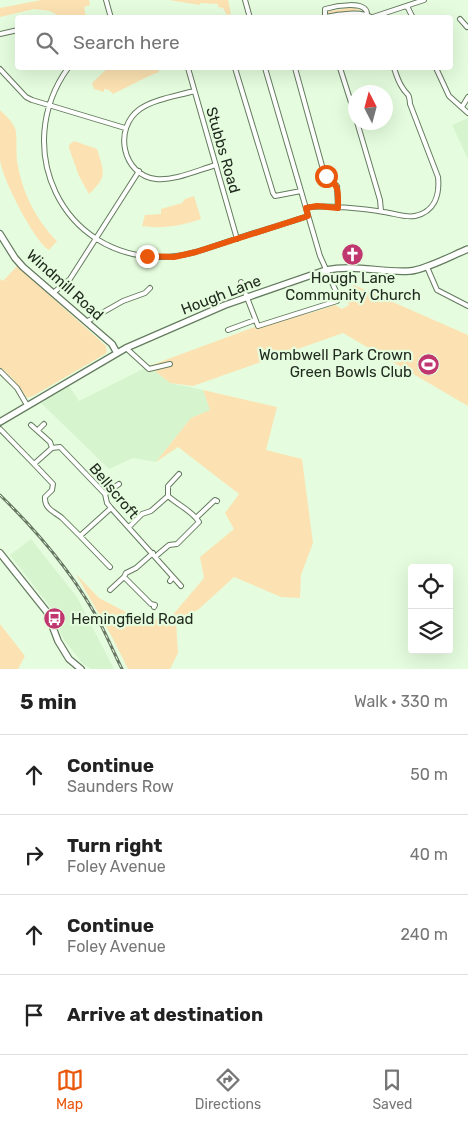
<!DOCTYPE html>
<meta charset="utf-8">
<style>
body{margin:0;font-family:Rubik,sans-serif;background:#f6f6f6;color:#222}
.controls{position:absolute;right:15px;bottom:15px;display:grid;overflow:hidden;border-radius:5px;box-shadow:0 5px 20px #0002}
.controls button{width:45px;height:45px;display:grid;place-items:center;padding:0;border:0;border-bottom:1px solid #e0e0e0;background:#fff;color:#222;font:25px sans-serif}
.compass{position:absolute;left:348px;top:85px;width:45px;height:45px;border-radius:50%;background:#fff;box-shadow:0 5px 20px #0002;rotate:354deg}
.stop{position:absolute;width:15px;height:15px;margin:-11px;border:4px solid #ea580c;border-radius:50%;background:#fff}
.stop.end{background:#ea580c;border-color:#fff;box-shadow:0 1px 5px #0008}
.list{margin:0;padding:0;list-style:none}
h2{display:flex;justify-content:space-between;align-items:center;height:65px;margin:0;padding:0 20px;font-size:21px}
h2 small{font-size:16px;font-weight:400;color:#767676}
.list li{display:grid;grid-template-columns:32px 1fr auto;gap:15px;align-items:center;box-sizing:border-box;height:80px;padding:0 20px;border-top:1px solid #e0e0e0}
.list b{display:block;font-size:19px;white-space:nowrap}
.list p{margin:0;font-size:16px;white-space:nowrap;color:#767676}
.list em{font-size:16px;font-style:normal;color:#767676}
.icon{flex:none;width:28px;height:28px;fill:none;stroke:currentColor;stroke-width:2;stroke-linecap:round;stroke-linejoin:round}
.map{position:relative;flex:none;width:468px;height:669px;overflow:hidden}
.search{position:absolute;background:#fff;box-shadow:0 5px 20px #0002;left:15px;right:15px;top:15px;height:55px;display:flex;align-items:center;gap:12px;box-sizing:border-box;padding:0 18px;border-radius:5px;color:#767676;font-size:19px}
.sheet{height:385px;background:#fff}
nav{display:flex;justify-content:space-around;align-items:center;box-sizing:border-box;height:70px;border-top:1px solid #e0e0e0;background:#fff;font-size:14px;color:#767676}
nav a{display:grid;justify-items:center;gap:2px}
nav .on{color:#ea580c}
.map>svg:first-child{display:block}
</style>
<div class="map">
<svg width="468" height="669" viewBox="0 0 468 669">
<rect width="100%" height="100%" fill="#e5fdde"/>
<path fill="#d6f4ce" d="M468 118V159L452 125Z
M149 366 170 383 203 390 211 410 191 418 156 462 133 458 109 469 41 403 69 386 79 401Z
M31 539 77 597 114 669H91L83 664 64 640 48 604 10 555Z"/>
<path fill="#fce2b2" d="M41 0H89L90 5 84 7 86 17H61L50 11 34 9 0 17V8Z
M169 0H228L231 14 227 15 223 8 218 7V4L200 3V5Z
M347 6 362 10 327 14 329 11 343 9Z
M108 68H158L159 72 147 77 113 94 109 90 104 89V92L94 89 92 83Z
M0 110C5 115 12 121 15 128 18 136 15 155 18 166 23 194 37 221 57 241L49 250C34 241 2 178 0 160 0 144 0 126 0 110Z
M74 141 97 149C104 172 108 176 89 194L79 176 69 148V145Z
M194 196 201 219C181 226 163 229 142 226L145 215 161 214V209L182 203 185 199Z
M17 266 106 346 107 352 105 354 33 396 27 398 13 379 0 367V279L3 281Z
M354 285 468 335V406L343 333 193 386 170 383 149 366 268 322 310 313 335 305 342 309 349 305 346 295Z
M203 390 277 407 266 450 302 459 313 543 301 575 300 598 281 597 234 577 199 609 176 622 178 653 170 669H128L112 637 76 574 99 598 143 621 171 617 204 578 200 557 234 529 225 513 239 494 178 447 156 462 191 418 210 410Z
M0 624 25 656 18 669H0Z"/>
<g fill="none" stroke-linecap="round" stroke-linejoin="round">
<defs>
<path id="street" d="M106 0 111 18
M245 0 250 18
M407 6 413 18
M324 17C339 15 360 10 373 18
M373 17 424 0
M148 18H173
M325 18V9C335 6 367 0 367 14
M460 19 467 27
M0 34 18 30
M68 68C11 147 61 258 162 257 187 257 211 247 235 239 260 231 284 224 308 216
M188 68 237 239
M235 68 273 193 275 196 301 191
M295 68 324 173 337 186 338 208
M340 68 356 118
M436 68 449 96 468 113
M0 69 26 97 32 100 125 128
M194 91C177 96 155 99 140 109 113 128 122 175 156 179 175 181 198 170 216 165
M462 107 468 97
M357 122 380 200 381 211
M306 208C321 204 367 209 384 212 393 213 405 218 415 216 434 212 440 196 438 177L410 104C409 91 407 96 402 87 398 81 396 74 394 68
M427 267 437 290 468 306
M241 282 258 326 337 301 339 298 320 256 265 68
M53 293 70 279 139 171
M86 322 123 301 145 293 150 288
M228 330 255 320
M126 348 149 369 170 364
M0 371 17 388 27 405
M31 425 50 442 52 448
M0 429 34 464 52 448
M38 430 44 424
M52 448 60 447 105 494 107 503 111 508 173 577 170 581
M34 464 53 484 52 490 45 497C44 509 55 512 62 518 68 524 74 530 80 536
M105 494 119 484
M168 496C177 504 188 509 196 518L215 500 217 501
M168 496V486L179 474
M129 527 142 514 151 511 168 496
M156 556 169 545 177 544 199 522 196 518
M110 567 80 536 111 508
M124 577 126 573 136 568 153 553
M173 577 181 586
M110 590 124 577 151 604 155 605 154 607"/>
<path id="secondary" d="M0 234 15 258 23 267 112 344 117 353
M0 422 126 348 225 305 326 270C355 264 382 273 410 271 425 270 453 255 468 249
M0 553 47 612 58 641 69 659 81 669"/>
</defs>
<use href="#street" stroke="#657b5f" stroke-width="6"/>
<use href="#secondary" stroke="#657b5f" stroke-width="8"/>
<use href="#street" stroke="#fff" stroke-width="4"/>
<use href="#secondary" stroke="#fff" stroke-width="5.5"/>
<defs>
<path id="rail" d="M0 495C39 533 77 578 102 627 109 641 115 655 122 669"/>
</defs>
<use href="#rail" stroke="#687764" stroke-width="3"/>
<use href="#rail" stroke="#e5fdde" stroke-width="1" stroke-dasharray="4" stroke-linecap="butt"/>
</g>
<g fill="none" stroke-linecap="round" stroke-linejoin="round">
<path stroke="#ea580c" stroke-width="6" d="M147 256 174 257 196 252 308 216 306 208 317 206 338 208C338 192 340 186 326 176"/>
</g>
<defs>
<symbol id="church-disc" viewBox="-11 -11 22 22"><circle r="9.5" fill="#c0366e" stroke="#e5fdde"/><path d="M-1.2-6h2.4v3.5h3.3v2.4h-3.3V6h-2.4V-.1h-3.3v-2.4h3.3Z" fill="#fff"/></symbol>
<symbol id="stadium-disc" viewBox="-11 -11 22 22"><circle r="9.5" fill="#c0366e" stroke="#e5fdde"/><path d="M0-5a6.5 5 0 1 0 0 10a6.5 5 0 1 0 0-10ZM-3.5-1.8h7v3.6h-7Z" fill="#fff"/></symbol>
<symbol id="bus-disc" viewBox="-11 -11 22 22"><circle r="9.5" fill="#c0366e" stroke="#e5fdde"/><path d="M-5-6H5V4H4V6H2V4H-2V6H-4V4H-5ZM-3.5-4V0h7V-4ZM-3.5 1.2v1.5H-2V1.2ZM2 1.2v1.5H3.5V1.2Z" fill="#fff"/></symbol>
</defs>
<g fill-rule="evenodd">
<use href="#church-disc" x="340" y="242" width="25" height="25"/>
<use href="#stadium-disc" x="416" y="352" width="25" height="25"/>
<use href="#bus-disc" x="42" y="606" width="25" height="25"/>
</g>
<g text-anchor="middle" stroke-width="4.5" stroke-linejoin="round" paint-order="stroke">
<g font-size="15" fill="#222b20" stroke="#e5fdde">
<text transform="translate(223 150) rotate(74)" y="5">Stubbs Road</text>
<text transform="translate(65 285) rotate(42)" y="5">Windmill Road</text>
<text transform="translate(221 295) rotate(-21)" y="5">Hough Lane</text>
<text transform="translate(114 491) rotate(50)" y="5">Bellscroft</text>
</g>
<g font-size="15" fill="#222b20" stroke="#e5fdde">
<text x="353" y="283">Hough Lane<tspan x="353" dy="17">Community Church</tspan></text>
<text x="412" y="360" text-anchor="end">Wombwell Park Crown<tspan x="412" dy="17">Green Bowls Club</tspan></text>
<text x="71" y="624" text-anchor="start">Hemingfield Road</text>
</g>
</g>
</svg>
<div class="controls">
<button><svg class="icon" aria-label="locate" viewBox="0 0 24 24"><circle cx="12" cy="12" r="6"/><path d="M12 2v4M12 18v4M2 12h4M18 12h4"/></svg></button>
<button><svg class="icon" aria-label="layers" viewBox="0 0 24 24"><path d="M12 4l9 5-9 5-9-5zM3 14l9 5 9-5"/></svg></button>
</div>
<svg class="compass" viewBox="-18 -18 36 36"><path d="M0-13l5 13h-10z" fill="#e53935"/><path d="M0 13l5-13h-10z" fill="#767676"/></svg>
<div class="stop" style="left:326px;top:176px"></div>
<div class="stop end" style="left:147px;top:256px"></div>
<div class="search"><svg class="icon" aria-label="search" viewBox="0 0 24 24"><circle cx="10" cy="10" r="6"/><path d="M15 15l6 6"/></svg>Search here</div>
</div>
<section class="sheet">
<h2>5 min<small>Walk · 330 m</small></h2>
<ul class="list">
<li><svg class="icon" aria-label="ahead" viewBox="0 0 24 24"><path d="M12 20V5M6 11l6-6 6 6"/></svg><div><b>Continue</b><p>Saunders Row</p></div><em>50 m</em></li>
<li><svg class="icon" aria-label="right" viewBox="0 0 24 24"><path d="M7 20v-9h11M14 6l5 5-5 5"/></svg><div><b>Turn right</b><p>Foley Avenue</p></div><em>40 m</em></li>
<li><svg class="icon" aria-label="ahead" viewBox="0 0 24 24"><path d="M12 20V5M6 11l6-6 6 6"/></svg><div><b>Continue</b><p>Foley Avenue</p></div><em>240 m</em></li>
<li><svg class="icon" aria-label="arrive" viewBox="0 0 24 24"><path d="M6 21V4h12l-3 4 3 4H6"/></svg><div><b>Arrive at destination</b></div></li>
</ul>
</section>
<nav>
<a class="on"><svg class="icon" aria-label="map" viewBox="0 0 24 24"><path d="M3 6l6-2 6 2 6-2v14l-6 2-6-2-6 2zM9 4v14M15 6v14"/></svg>Map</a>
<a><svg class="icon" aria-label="directions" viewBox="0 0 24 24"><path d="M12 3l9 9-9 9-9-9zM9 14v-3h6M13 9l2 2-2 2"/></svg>Directions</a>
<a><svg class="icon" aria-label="saved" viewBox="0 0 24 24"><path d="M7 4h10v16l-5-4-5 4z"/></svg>Saved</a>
</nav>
